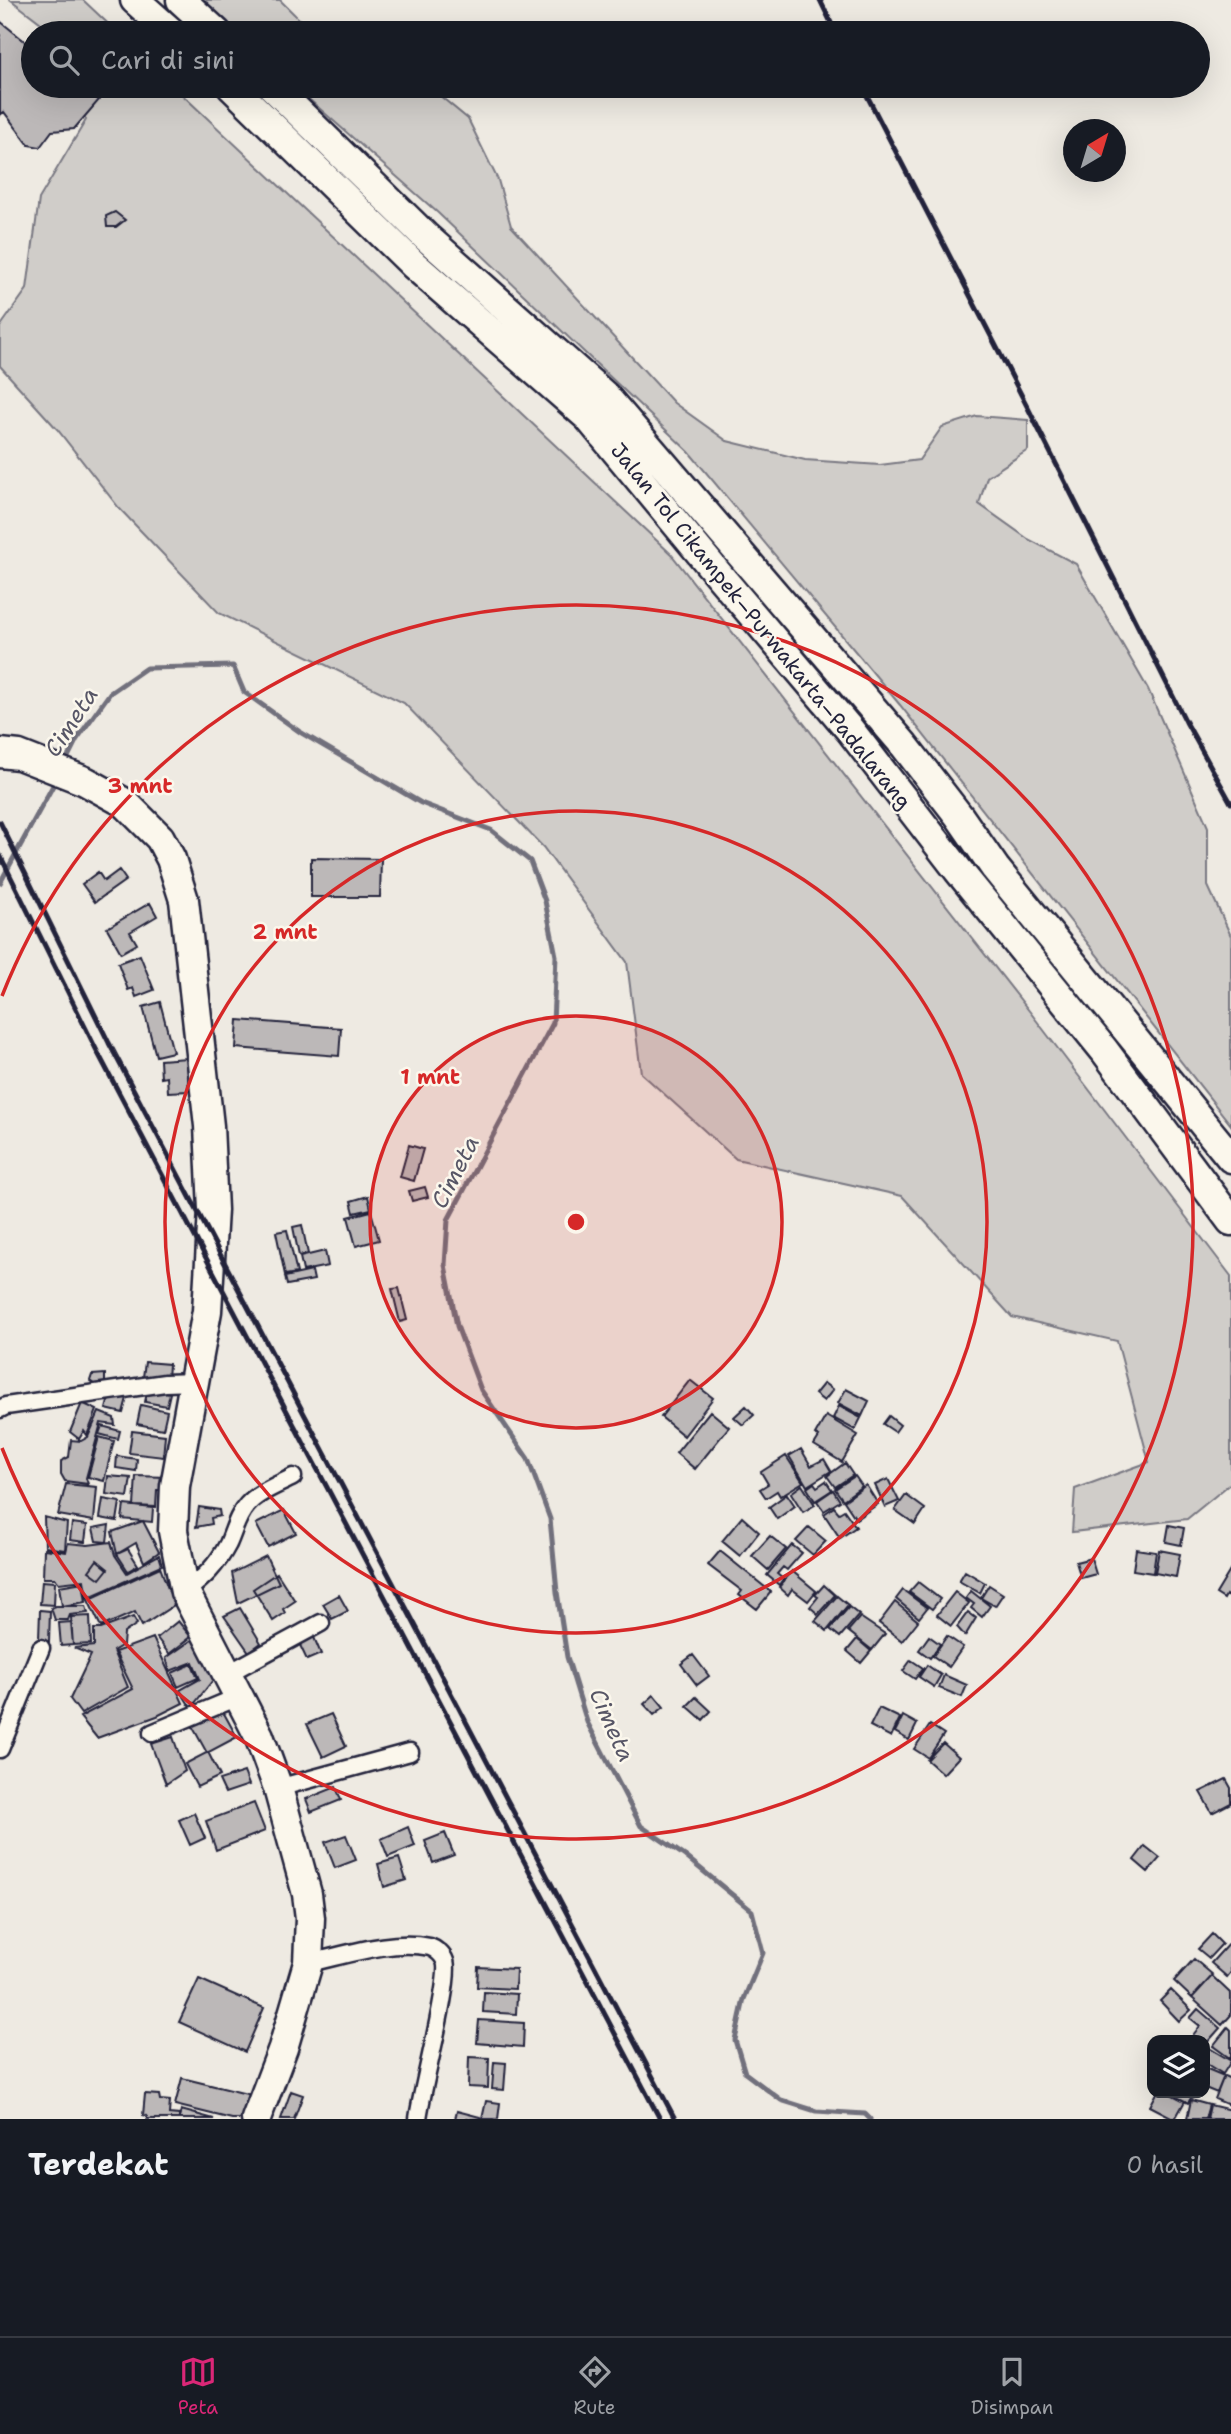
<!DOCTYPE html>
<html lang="id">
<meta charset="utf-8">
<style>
body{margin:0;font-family:"Shantell Sans",sans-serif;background:#20242c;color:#f1f3f6}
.controls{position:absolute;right:21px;bottom:21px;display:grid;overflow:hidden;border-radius:14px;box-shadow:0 7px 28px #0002}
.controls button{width:63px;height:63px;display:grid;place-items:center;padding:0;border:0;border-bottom:2px solid #363941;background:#171b24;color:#f1f3f6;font:35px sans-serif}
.compass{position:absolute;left:1063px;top:119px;width:63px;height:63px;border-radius:50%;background:#171b24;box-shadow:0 7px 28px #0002;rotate:38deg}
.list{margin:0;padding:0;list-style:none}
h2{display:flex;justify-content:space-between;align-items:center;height:91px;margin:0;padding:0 28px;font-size:30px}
h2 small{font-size:23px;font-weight:400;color:#9ea1a6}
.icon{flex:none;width:38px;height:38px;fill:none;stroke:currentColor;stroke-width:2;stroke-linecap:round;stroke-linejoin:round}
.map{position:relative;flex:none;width:1231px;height:2119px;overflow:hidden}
.search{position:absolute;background:#171b24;box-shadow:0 7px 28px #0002;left:21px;right:21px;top:21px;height:77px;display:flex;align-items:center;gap:18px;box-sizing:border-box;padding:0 24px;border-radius:38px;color:#9ea1a6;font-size:26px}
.sheet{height:217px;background:#171b24}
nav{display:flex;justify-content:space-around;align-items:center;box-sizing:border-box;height:98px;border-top:2px solid #363941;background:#171b24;font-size:19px;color:#9ea1a6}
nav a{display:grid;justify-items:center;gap:4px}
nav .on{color:#db2777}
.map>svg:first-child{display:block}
</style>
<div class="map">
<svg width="1231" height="2119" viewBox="0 0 1231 2119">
<rect width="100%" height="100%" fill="#eeeae2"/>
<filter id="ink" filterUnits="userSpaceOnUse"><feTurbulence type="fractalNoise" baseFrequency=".0143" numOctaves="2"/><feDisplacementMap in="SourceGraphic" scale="14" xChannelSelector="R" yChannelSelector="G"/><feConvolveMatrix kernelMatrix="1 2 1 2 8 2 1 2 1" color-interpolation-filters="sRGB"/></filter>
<g filter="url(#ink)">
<path fill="#d0cdc9" stroke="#797882" stroke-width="2" d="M11 0H83L118 33H46L41 23Z
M197 0H280L313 33H235Z
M70 86H173L671 554 1030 1012 1231 1276V1483L1187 1519 1072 1532 1075 1489 1149 1462 1117 1341 1012 1317 902 1196 736 1159 641 1073 627 962 543 847 404 703 219 613 119 508 57 429 0 366V327L27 289 39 199 86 120Z
M294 86H428L468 119 498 180 511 226 674 403 727 441 805 460 880 465 919 460 942 427 977 416 1028 420V450L987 477 979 504 1028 539 1076 564 1148 689 1208 827V886L1231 936V1125L900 705 689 452 438 213Z"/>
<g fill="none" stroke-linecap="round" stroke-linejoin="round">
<path stroke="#716f7c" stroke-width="5" d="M64 765 77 739 110 693 146 668 233 666 244 692 300 732 421 803 491 830 530 861 545 901 556 956 553 1023 448 1220 445 1265 457 1326 481 1390 528 1459 550 1519 557 1592 567 1657 587 1722 641 1826 685 1856 752 1911 763 1953 744 1999 735 2040 745 2073 781 2100 816 2111 865 2114 870 2119
M0 883 56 780"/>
</g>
<path fill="#bcb8b8" stroke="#22223b" stroke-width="2" d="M0 21 33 48V86H80L99 100 74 129 52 131 40 147 29 145 4 112 0 115Z
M115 212 125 220 116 227H107L106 216Z
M311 858 381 859 380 897H311Z
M119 870 126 880 95 902 82 884 98 872 104 881Z
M150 903 157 916 130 932 137 944 121 953 107 928Z
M140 955 154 990 136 997 133 988 128 990 118 963Z
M160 1002 173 1052 156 1056 143 1007Z
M238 1020 341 1028 339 1056 236 1048Z
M187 1058 189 1091 168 1092 167 1077 161 1078 160 1060Z
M409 1145 423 1149 414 1181 400 1177Z
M425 1187 428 1197 412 1201 409 1191Z
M368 1196 371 1209 354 1213 351 1201Z
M371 1211 379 1240 356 1246 348 1217Z
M302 1225 308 1254 299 1256 293 1227Z
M287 1230 297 1273 285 1275 276 1232Z
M325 1251 328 1266 303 1271 300 1257Z
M312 1271 314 1280 287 1285 285 1277Z
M399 1288 407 1320 400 1322 392 1289Z
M145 1362 169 1364 168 1379 143 1377Z
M105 1374V1385H95L90 1381 92 1375Z
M690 1380 713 1398 684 1436 661 1417Z
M824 1383 833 1390 824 1401 815 1394Z
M148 1388 170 1393 167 1406 145 1402Z
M846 1389 869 1401 862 1416 838 1403Z
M110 1394 127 1398 123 1413 106 1409Z
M82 1403 97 1410 87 1435 84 1431 79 1439 70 1432Z
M141 1405 167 1411 163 1429 137 1424Z
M746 1406 754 1415 743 1425 734 1417Z
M839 1406 861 1418 855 1430 833 1418Z
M710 1411 729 1427 695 1469 676 1453Z
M99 1412 114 1418 115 1425 101 1423 86 1478 88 1484 65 1481 61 1474V1461L69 1457 71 1440 81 1441 88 1437Z
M826 1416 858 1435 842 1462 814 1445 819 1437 815 1435Z
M889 1416 900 1425 895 1432 883 1424Z
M102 1426 120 1431 118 1439 99 1434Z
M132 1431 165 1435 163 1457 129 1453Z
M99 1437 114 1441 104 1481 88 1477Z
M801 1449 811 1466 824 1459 831 1471 807 1486 789 1456Z
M117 1456 137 1459 136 1471 116 1468Z
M786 1456 803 1482 780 1496 777 1491 766 1498 760 1489 768 1484 761 1472Z
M845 1463 853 1475 835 1487 827 1476Z
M108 1476 131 1478 128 1497 106 1494Z
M136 1476 167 1477 166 1490H157L156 1507 134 1506Z
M855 1476 862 1486 843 1500 835 1489Z
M888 1479 899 1501 885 1507 875 1485Z
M826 1481 832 1490 815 1501 807 1488 814 1483 817 1487Z
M66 1484 97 1487 94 1521 58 1515Z
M802 1485 815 1505 803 1512 791 1493Z
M866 1485 878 1504 856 1519 844 1501Z
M833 1490 840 1501 824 1511 817 1501Z
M787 1494 795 1506 777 1519 769 1507Z
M906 1495 925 1509 915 1524 895 1510Z
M103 1499 120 1502 117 1521 100 1518Z
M124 1505 153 1508 152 1522 122 1519Z
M199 1507 219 1510 220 1516 211 1518 212 1524 196 1527Z
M834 1507 839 1513 844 1510 856 1527 840 1538 824 1514Z
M284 1510 296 1533 268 1547 256 1524Z
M44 1517 67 1523 65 1550 45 1547Z
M742 1517 759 1532 740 1556 722 1541Z
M143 1521 159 1552 144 1562 136 1543 117 1554 112 1532Z
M72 1523 87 1525 85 1542 70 1540Z
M109 1525 107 1542 96 1541 93 1528Z
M1169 1525 1184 1528 1181 1545 1166 1542Z
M809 1527 826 1541 813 1555 796 1541Z
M770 1536 786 1549 768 1570 752 1556Z
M111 1542 115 1555 127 1573 159 1555 162 1565 87 1598 84 1580 59 1583 55 1578H43L44 1549 66 1552 68 1543 88 1545Z
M792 1545 802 1553 787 1570 783 1567 777 1574 783 1579 779 1585 767 1575Z
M128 1549 138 1565 128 1571 117 1554Z
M1136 1549 1156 1552 1153 1573 1133 1570Z
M1159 1550 1180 1554 1176 1577 1155 1573Z
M720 1551 771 1592 757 1609 739 1595 742 1591 708 1565Z
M266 1556 279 1583 238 1603 232 1573Z
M1091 1558 1096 1574 1081 1578 1076 1562Z
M97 1560 108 1569 100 1579 89 1571Z
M160 1567 174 1605 142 1626 135 1612 101 1627 88 1600Z
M1231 1569V1598L1226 1595 1224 1599 1216 1594Z
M792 1571 816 1591 808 1601 792 1589 788 1595 779 1587Z
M965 1571 985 1583 980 1593 959 1581Z
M277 1573 295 1601 283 1609 285 1613 273 1621 253 1589Z
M42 1581 55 1582 54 1605 40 1604Z
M83 1582 86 1602 62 1606 59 1586Z
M918 1582 940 1599 932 1609 909 1592Z
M824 1585 835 1595 818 1614 810 1607 818 1597 815 1595Z
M989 1585 1003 1594 995 1606 981 1598Z
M903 1590 927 1608 919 1618 896 1599Z
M971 1591 990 1606 982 1617 971 1608 974 1604 966 1598Z
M955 1592 969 1603 951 1626 937 1615Z
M339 1595 348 1611 332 1619 323 1604Z
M837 1596 848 1605 827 1631 815 1621Z
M895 1602 918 1621 902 1641 879 1623Z
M56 1606H86L88 1613 70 1615 68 1620H55L51 1608Z
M849 1607 859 1615 840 1637 830 1629Z
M240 1608 261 1643 249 1652 224 1616Z
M40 1610 50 1611 49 1642 39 1639Z
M968 1612 976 1618 965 1636 957 1627Z
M90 1616 91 1644 73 1645 71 1617Z
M133 1617 137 1624 124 1633 123 1645 113 1651 128 1687 81 1714 70 1699 91 1655 74 1648 94 1646V1629H101Z
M860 1617 885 1634 872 1650 848 1631Z
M178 1621 191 1637 169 1654 157 1638Z
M71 1622 73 1645 61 1646 59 1623Z
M202 1633 223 1667 191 1708 180 1690 200 1679 193 1662 170 1671 166 1658Z
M313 1635 321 1654 307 1660 298 1641Z
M929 1636 940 1644 930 1658 919 1650Z
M947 1636 963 1647 949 1667 933 1656Z
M153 1638 183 1703 157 1716 97 1738 80 1717 133 1689 115 1652Z
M857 1639 871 1651 861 1663 847 1651Z
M693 1655 709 1676 697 1685 681 1664Z
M911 1660 923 1668 915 1679 903 1671Z
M192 1664 198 1678 178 1687 172 1673Z
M927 1665 941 1675 934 1687 919 1677Z
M944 1675 967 1685 962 1697 939 1688Z
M654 1695 664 1707 654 1715 644 1704Z
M696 1697 711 1711 703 1720 687 1706Z
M221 1708 237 1737 207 1753 191 1724Z
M879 1708 900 1718 891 1737 870 1726Z
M331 1714 346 1746 323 1757 307 1724Z
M903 1716 917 1724 909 1740 895 1732Z
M930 1725 944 1734 928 1758 914 1749Z
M173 1737 185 1771 166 1784 151 1744Z
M943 1743 959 1757 943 1774 927 1760Z
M208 1752 220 1776 197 1787 185 1764Z
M244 1772 249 1785 225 1793 219 1780Z
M1226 1779 1231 1788V1803L1212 1813 1200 1792Z
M336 1787 341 1800 311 1812 306 1799Z
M254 1803 265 1831 216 1850 206 1821Z
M194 1813 205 1838 190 1845 179 1820Z
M408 1827 415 1846 388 1857 381 1839Z
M445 1833 454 1855 433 1863 425 1841Z
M346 1835 356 1860 335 1868 325 1842Z
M1145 1846 1160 1858 1148 1872 1134 1860Z
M399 1858 406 1880 384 1887 378 1864Z
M1212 1934 1222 1944 1209 1958 1198 1949Z
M1230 1942 1231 1972 1227 1977 1211 1963Z
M1194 1959 1213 1975 1192 1998 1174 1981Z
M478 1967 516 1969 515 1989 477 1987Z
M1212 1976 1231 1994V2015L1222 2025 1192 1998Z
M199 1979 264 2008 245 2052 179 2022Z
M1171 1990 1191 2010 1179 2021 1160 2001Z
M484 1992 517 1994 516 2014 483 2012Z
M1198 2009 1220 2028 1205 2045V2040H1199L1193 2035 1200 2026 1190 2018Z
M479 2020 524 2023 523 2047 477 2043Z
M1228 2027 1231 2030V2059L1213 2046Z
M1206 2046 1231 2061 1223 2074 1205 2063Z
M469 2057 489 2058 488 2088 468 2087Z
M494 2062 506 2063 504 2090 492 2089Z
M1205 2068 1224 2076 1217 2093 1205 2088Z
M1224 2076 1231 2079V2106L1215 2099Z
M182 2078 251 2095 245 2119H232L175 2105Z
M291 2091 303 2095 294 2119H281Z
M1157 2093H1169L1185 2101 1175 2119 1150 2106Z
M1169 2093H1194L1188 2103Z
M145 2094 159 2095 160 2100 170 2101 169 2114 179 2115V2119H147V2116L143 2115Z
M1191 2100 1209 2105 1205 2119H1187Z
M486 2101 500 2103 498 2119H482Z
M1210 2105 1231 2110V2119H1207Z
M181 2110 214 2119H179Z
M457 2111 480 2117V2119H455Z"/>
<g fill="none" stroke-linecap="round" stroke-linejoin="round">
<defs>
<path id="street" d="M0 1409 6 1406 165 1383 194 1382
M185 1592C204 1578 217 1565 228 1544 234 1531 237 1516 247 1505 258 1492 278 1485 293 1477
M227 1674 321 1623
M152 1733 238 1697
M0 1749 41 1648
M278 1788 410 1752
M308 1963C346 1955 391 1939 430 1947 436 1949 443 1955 445 1961 452 1978 421 2091 418 2119"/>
<path id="highway" d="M135 0 172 33
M181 0 217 33
M231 86 414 265 588 417 717 573 850 730 958 870 1104 1050 1231 1221
M272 86 425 236 605 396 904 745 959 816 995 868 1231 1158
M0 753 19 755 85 781 125 803 160 838 171 859 184 900 209 1126 213 1210 207 1311 175 1486 173 1531 185 1592 259 1736 278 1788 307 1894 310 1918 308 1963 283 2048 256 2119"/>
</defs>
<use href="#street" stroke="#22223b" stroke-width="21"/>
<use href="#highway" stroke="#22223b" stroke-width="33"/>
<use href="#street" stroke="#fbf7ec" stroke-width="16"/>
<use href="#highway" stroke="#fbf7ec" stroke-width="28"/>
<path stroke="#22223b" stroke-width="5" d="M820 0 836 33
M862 86 1027 406 1186 722 1231 803
M0 822 109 1043 675 2119
M0 855 98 1053 660 2119"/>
</g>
</g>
<circle cx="576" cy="1222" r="206" fill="#d62828" fill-opacity=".12"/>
<g fill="none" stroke="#d62828" stroke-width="3.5">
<circle cx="576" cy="1222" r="206"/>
<circle cx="576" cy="1222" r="411"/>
<path d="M2 996A617 617 0 1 1 2 1448"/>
</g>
<g text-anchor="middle" stroke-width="5" stroke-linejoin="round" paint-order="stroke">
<g font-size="21" fill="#22223b" stroke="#fbf7ec">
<text transform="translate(761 626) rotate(51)" y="7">Jalan Tol Cikampek–Purwakarta–Padalarang</text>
</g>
<g font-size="23" font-style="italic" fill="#575666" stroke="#fbf7ec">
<text transform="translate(71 722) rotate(-57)" y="8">Cimeta</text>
<text transform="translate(455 1172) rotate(-63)" y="8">Cimeta</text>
<text transform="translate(612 1725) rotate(66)" y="8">Cimeta</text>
</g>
</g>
<circle cx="576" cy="1222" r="10" fill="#d62828" stroke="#fbf7ec" stroke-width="3.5"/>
<g font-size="21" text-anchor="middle" font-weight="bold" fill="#d62828" stroke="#fbf7ec" stroke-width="5" stroke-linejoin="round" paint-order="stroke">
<text x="140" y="793">3 mnt</text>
<text x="285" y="939">2 mnt</text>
<text x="430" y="1084">1 mnt</text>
</g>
</svg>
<div class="controls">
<button><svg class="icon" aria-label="layers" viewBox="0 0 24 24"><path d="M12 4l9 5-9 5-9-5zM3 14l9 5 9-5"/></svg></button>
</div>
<svg class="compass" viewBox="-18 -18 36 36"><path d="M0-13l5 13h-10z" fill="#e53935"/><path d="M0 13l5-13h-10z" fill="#9ea1a6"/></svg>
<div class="search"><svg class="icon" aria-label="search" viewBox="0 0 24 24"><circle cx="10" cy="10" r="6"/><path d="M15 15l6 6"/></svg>Cari di sini</div>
</div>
<section class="sheet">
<h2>Terdekat<small>0 hasil</small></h2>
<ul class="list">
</ul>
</section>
<nav>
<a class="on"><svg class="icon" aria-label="map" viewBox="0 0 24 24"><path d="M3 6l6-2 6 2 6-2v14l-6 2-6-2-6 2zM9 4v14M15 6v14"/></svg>Peta</a>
<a><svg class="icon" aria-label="directions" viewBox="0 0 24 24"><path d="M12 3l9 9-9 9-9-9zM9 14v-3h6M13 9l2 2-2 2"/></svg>Rute</a>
<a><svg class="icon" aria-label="saved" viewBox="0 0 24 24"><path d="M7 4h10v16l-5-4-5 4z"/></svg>Disimpan</a>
</nav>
